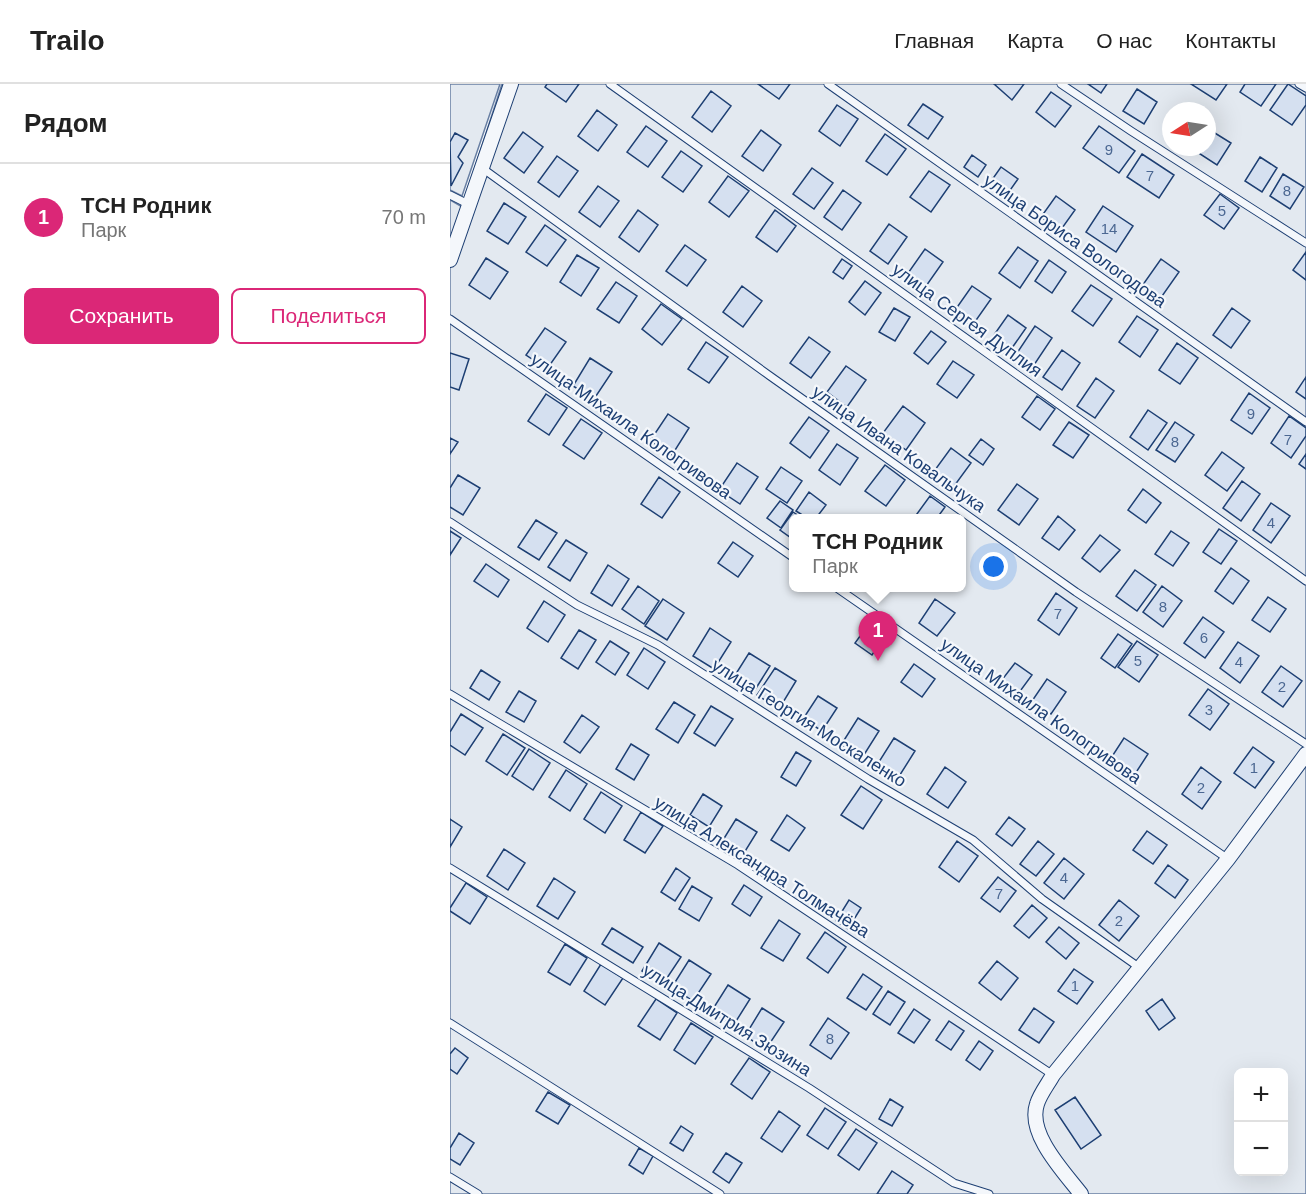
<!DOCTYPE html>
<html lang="ru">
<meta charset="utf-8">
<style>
body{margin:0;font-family:Helvetica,sans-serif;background:#f6f6f6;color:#222}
.controls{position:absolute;right:18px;bottom:18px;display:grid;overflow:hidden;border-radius:9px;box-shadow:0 6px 24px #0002}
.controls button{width:54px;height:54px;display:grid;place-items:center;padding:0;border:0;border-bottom:2px solid #e0e0e0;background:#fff;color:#222;font:30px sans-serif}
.compass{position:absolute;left:712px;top:18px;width:54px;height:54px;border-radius:50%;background:#fff;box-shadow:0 6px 24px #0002;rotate:258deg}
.you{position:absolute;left:544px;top:483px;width:21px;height:21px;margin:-15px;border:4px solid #fff;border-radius:50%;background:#1a73e8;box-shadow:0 0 0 9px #1a73e833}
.badge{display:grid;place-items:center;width:39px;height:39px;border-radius:50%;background:#db2777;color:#fff;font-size:20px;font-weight:700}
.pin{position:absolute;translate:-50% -50px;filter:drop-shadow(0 2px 3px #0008)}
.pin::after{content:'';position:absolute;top:32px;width:21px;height:18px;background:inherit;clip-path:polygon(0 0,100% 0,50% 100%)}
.popup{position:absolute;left:339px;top:430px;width:177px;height:78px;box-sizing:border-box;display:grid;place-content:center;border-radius:9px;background:#fff;filter:drop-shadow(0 2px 4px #0005);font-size:20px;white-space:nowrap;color:#767676}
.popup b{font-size:22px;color:#222}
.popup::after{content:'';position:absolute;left:50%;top:100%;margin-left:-12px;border:12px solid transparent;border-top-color:#fff}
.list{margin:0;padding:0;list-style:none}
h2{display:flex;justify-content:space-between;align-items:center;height:78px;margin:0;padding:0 24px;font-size:26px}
h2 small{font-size:20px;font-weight:400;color:#767676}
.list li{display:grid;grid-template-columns:39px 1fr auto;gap:18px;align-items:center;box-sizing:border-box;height:108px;padding:0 24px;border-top:2px solid #e0e0e0}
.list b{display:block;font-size:22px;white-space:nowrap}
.list p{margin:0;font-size:20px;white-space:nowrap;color:#767676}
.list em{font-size:20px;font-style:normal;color:#767676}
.actions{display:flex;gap:12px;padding:18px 24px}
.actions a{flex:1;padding:14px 0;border:2px solid #db2777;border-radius:9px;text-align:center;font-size:21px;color:#db2777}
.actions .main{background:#db2777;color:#fff}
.map{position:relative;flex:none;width:856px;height:1110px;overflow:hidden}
header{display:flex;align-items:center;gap:36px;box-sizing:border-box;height:84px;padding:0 30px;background:#fff;border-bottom:2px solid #e0e0e0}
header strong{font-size:28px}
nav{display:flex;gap:33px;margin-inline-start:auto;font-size:21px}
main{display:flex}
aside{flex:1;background:#fff}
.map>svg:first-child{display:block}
</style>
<header>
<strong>Trailo</strong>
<nav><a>Главная</a><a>Карта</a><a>О нас</a><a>Контакты</a></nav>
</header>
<main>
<aside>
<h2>Рядом<small></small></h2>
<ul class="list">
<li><span class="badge">1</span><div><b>ТСН Родник</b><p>Парк</p></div><em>70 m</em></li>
</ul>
<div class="actions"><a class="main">Сохранить</a><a>Поделиться</a></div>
</aside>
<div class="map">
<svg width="856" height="1110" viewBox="0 0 856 1110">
<rect width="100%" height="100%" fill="#f4f7fb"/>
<path fill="#e3e9f0" stroke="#687fa3" stroke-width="1.5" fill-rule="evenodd" d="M0 0H50L12 112 0 106Z
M52 0H856V1110H0V116L12 123ZM721 27H757V63H721ZM344 434H512V504H344ZM788 988H834V1088H788Z"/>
<path fill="#d5e0f0" stroke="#1d3f73" stroke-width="1.5" d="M97 0H129L116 18 95 3Z
M308 0H340L329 15Z
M544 0H574L562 16Z
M638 0H657L651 9Z
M741 0H777L766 16Z
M795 0H826L811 22 790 8Z
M838 0 856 12V21L842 41 820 26Z
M687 5 707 18 694 40 673 27Z
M261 7 281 22 262 48 242 33Z
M601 8 621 22 605 43 586 28Z
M473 20 493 33 478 55 458 41Z
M387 21 408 35 390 62 369 47Z
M147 26 167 41 148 67 128 52Z
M196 42 217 57 198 83 177 68Z
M649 42 685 67 669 89 633 64Z
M311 46 331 61 313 87 292 72Z
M760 46 781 59 767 81 747 68 750 63H757V52Z
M73 48 93 63 74 89 54 74Z
M5 49 18 56 8 73 13 79 1 102 0 58Z
M435 50 456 65 437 91 416 77Z
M231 67 252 82 233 108 212 93Z
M692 70 724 91 709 114 677 93Z
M522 71 536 81 528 93 514 83Z
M107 72 128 87 109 113 88 98Z
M810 73 827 84 812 108 795 97Z
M551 83 568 95 556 112 539 100Z
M362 84 383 99 364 125 343 110Z
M479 87 500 101 481 128 460 113Z
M833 90 854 103 840 125 820 112Z
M278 92 299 107 279 133 259 118Z
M148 102 169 117 150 143 129 128Z
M393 106 411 119 392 146 374 133Z
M770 110 789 124 774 145 754 131Z
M606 112 625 126 610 147 591 133Z
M54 119 76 133 58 160 37 147Z
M653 122 683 142 666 168 636 148Z
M188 126 208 141 189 168 169 153Z
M325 126 346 142 327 168 306 153Z
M439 140 457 153 438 180 420 167Z
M95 141 116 156 97 182 76 168Z
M235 161 256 176 237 202 216 187Z
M568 163 588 177 570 204 549 189Z
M475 165 493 178 474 205 456 192Z
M856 168V196L843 186Z
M127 171 149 184 131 212 110 198Z
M36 174 58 188 40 215 19 201Z
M392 175 402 182 393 195 383 188Z
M711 175 729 188 710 215 692 202Z
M599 176 616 188 602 209 585 197Z
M415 197 431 209 415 231 399 218Z
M166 198 187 212 169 239 147 225Z
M641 201 662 215 643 242 622 227Z
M292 202 312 217 293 243 273 228Z
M522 202 541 215 522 242 503 229Z
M211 220 232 235 212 261 192 245Z
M444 224 460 233 445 257 429 248Z
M782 224 800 237 781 264 763 251Z
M558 231 576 244 557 271 539 258Z
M687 232 708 246 690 273 669 258Z
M585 242 602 254 584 281 567 269Z
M95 244 116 258 97 285 76 271Z
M481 247 496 258 478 280 464 269Z
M359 253 380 268 361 294 340 279Z
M256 258 278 273 259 299 238 285Z
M727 259 748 274 730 300 709 286Z
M612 266 630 279 612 306 593 293Z
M0 269 19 275 9 306 0 303Z
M140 274 162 288 144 315 123 302Z
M503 277 524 291 507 314 487 300Z
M396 282 416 296 397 323 377 308Z
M856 293V315L846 308Z
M646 294 664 307 645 334 627 322Z
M799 309 820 324 802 350 781 336Z
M96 310 117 324 99 351 78 337Z
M587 312 605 325 590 346 572 333Z
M453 322 475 339 456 366 433 349Z
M698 326 717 339 698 366 680 353Z
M218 330 239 344 222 371 200 357Z
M839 332 856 344V352L841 374 821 359Z
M359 333 379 347 360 374 340 359Z
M131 335 152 349 134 375 113 361Z
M619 338 639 351 623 374 603 361Z
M725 338 744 351 725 378 706 366Z
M0 354 8 358 0 370Z
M531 355 544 365 533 381 519 371Z
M387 360 408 374 390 401 369 386Z
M501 364 521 379 502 405 482 390Z
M772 368 794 384 777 407 755 391Z
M856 370V385L849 380Z
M287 379 308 393 290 420 269 406Z
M435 381 455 396 436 422 415 407Z
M331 383 352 397 337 419 316 405Z
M8 391 30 404 13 431 0 423V404Z
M209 393 230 408 212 434 191 420Z
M792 397 810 410 791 437 773 424Z
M567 400 588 415 569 441 548 426Z
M693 405 711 419 696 439 678 426Z
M359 408 376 421 366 434H357L346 427Z
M480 412 495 423 487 434H464Z
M330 417 343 426 331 444 317 434Z
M821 419 840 432 821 459 803 446Z
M343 428 352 434H344V456L330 446Z
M608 432 625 446 609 466 592 454Z
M86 436 107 449 89 476 68 463Z
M769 445 787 457 771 480 753 468Z
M0 447 11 454 0 471Z
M721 447 739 459 723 482 705 470Z
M650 451 670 466 650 488 632 474Z
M116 456 137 469 120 497 98 483Z
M283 458 303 472 288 493 268 479Z
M36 480 59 496 48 513 24 497Z
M158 481 179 495 162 522 141 509Z
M781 484 799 497 783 520 765 507Z
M685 486 706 501 687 527 666 512Z
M188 502 209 517 194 540 172 525Z
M712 502 732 517 713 543 693 528Z
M606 509 627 524 609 551 588 536Z
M818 513 836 525 820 548 802 536Z
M213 515 234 529 217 556 195 542Z
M485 515 505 529 487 552 469 539Z
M94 517 115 531 98 558 77 544Z
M753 533 774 548 755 574 734 559Z
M421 537 437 549 422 571 405 559Z
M260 544 281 558 264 585 243 572Z
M129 546 146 556 128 585 111 574Z
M668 550 682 560 665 584 651 574Z
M160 557 179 569 165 591 146 578Z
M687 557 708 571 689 598 668 583Z
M788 558 809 572 790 599 770 584Z
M194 564 215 578 198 605 177 591Z
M299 569 320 582 303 609 282 596Z
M565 579 582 591 568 610 551 597Z
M464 580 485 595 472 613 451 598Z
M831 582 852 597 833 623 812 608Z
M325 584 346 597 329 625 307 611Z
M31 586 50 598 39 616 20 604Z
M597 595 616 608 601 630 582 617Z
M758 605 779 620 760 646 739 631Z
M69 607 86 617 74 638 56 628Z
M368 612 387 624 372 647 353 635Z
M224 618 245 631 228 659 206 645Z
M261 622 283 635 265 662 244 649Z
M11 630 33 644 15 671 0 661V648Z
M132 631 149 643 130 669 114 658Z
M408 634 429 647 412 674 391 661Z
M53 650 75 664 57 691 36 677Z
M444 654 465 667 448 694 427 681Z
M674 654 698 670 685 690 661 674Z
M181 660 199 671 184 696 166 685Z
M803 663 824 678 805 704 784 689Z
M79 665 100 679 83 706 62 692Z
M346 668 361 677 346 702 331 693Z
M495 683 516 698 498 724 477 710Z
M751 683 771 698 752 725 732 710Z
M116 686 137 700 120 727 99 713Z
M411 702 432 716 413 745 391 731Z
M151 708 172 722 155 749 134 735Z
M253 710 272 722 259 743 240 731Z
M191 728 213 742 195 769 174 756Z
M337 731 355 744 339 767 321 756Z
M559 733 575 745 562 762 546 750Z
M0 735 12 743 0 763Z
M286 735 307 748 294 769 273 756Z
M697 747 717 761 703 780 683 766Z
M507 757 528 772 509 798 489 783Z
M588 757 604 770 586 792 570 780Z
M54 765 75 779 58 806 37 792Z
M614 774 634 790 614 815 594 799Z
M718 781 738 796 725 814 705 799Z
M226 784 240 794 225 817 211 808Z
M548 793 566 807 550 828 531 814Z
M104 794 125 808 108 835 87 822Z
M16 799 37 813 20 840 0 827V824Z
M294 801 312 813 300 832 282 820Z
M242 802 262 814 249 837 229 825Z
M399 816 411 824 398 845 386 837Z
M669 816 689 832 669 857 649 841Z
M582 821 597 834 579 854 564 842Z
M329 836 350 850 333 877 311 864Z
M609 843 629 859 616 875 596 858Z
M162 844 193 863 183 879 152 860Z
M375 848 396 863 378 889 357 874Z
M209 859 231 873 213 900 192 887Z
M115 860 137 874 120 901 98 888Z
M239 876 261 890 243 917 222 903Z
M547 877 568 894 551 916 529 899Z
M151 880 173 894 155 921 134 907Z
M624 885 643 898 627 920 608 907Z
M413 890 432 903 416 926 397 914Z
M278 901 300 915 283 942 261 928Z
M438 907 455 918 440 941 423 930Z
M206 915 227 929 210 956 188 942Z
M712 915 725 934 709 946 696 927Z
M312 924 334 938 316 965 295 952Z
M584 924 604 938 589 959 569 946Z
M464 925 480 936 464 959 448 949Z
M378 934 399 949 381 975 360 961Z
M499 937 514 947 501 966 486 956Z
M241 939 263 953 245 980 224 966Z
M529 957 543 967 530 986 516 976Z
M5 964 18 974 7 990 0 985V970Z
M299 974 320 988 302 1015 281 1000Z
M98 1008 120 1021 108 1040 86 1027Z
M625 1013 651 1051 631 1065 605 1026Z
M440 1015 453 1023 442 1042 429 1035Z
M375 1024 396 1038 378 1065 357 1051Z
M329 1027 350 1042 332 1068 311 1054Z
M231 1042 243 1050 233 1067 220 1059Z
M406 1045 427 1059 409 1086 388 1071Z
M9 1049 24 1059 10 1081 0 1075V1064Z
M189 1064 203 1072 193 1090 179 1081Z
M276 1069 292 1079 279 1099 263 1088Z
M442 1087 463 1101 457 1110H427Z"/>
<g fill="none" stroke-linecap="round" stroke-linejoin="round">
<defs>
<path id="lane" d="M160 0 856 497
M378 0 856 338
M611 0 681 47 856 159
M849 0 856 4
M32 84 320 292 626 508 856 660
M0 111 18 120
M0 235 344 474
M0 438 127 521 208 561 418 695 523 756 592 815 690 884
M387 504 778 775
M0 610 288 781 603 991
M0 784 359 1004 504 1099 539 1110
M0 939 270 1110
M0 1093 28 1110"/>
<path id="street" d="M0 176 61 0
M631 1110C614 1088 577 1050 587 1020 590 1010 598 1000 603 991L778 775 856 670"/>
</defs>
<use href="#lane" stroke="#1d3f73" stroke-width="9"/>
<use href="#street" stroke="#1d3f73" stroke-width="16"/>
<use href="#lane" stroke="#f4f7fb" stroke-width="7"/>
<use href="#street" stroke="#f4f7fb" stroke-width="14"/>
</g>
<g text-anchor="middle" stroke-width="4.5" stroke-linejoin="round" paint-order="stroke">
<g font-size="15" fill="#4b6792">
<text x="659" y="71">9</text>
<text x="700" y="97">7</text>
<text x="837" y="112">8</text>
<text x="772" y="132">5</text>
<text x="659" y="150">14</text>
<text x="801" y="335">9</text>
<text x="838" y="361">7</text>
<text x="725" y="363">8</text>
<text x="821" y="444">4</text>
<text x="713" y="528">8</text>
<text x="608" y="535">7</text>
<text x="754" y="559">6</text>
<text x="688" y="582">5</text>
<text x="789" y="583">4</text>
<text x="832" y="608">2</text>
<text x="759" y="631">3</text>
<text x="804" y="689">1</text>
<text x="751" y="709">2</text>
<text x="614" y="799">4</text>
<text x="549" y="815">7</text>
<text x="669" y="842">2</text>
<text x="625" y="907">1</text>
<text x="380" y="960">8</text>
</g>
<g font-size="18" fill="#1d3f73" stroke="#f4f7fb">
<text transform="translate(625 157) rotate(35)" y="6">улица Бориса Вологодова</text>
<text transform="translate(517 236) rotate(36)" y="6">улица Сергея Дуплия</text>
<text transform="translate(181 342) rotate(35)" y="6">улица Михаила Кологривова</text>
<text transform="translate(449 365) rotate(35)" y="6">улица Ивана Ковальчука</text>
<text transform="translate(591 627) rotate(35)" y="6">улица Михаила Кологривова</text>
<text transform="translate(359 639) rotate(32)" y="6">улица Георгия Москаленко</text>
<text transform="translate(312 783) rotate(32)" y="6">улица Александра Толмачёва</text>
<text transform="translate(277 936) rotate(32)" y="6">улица Дмитрия Зюзина</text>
</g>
</g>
</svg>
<div class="controls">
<button>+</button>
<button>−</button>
</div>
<svg class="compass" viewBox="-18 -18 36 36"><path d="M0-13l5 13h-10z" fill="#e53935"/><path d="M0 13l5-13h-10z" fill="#767676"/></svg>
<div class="you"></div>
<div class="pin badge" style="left:428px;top:577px">1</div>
<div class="popup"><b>ТСН Родник</b>Парк</div>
</div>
</main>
